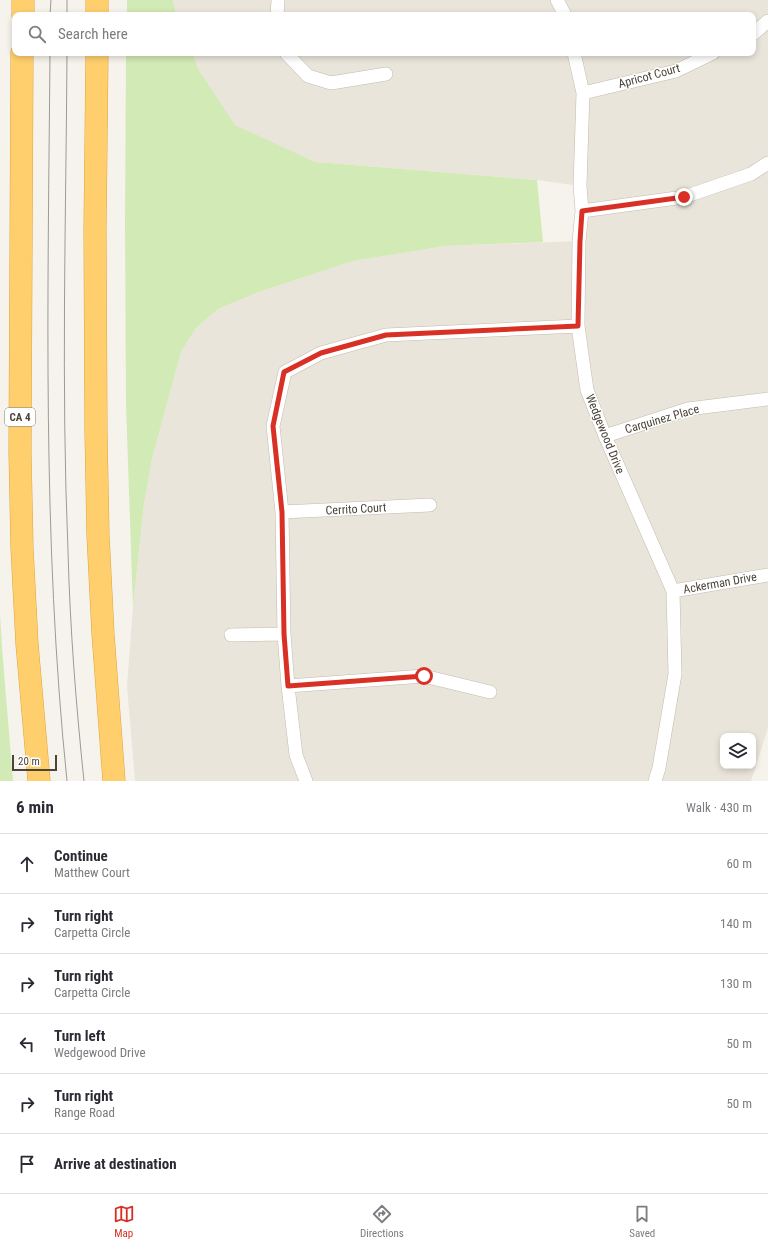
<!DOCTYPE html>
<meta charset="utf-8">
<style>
body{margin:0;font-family:"Roboto Condensed",sans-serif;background:#f2f2f3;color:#2b2b33}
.controls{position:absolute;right:12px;bottom:12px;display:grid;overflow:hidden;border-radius:8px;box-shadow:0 2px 6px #0003}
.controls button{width:36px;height:36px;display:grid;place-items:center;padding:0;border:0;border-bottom:1px solid #e1e1e2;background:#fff;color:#2b2b33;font:20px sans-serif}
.scale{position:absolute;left:12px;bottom:10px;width:45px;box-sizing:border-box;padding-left:4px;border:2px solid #4b4439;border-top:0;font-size:11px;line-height:14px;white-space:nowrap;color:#4b4439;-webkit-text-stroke:3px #fff;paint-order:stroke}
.stop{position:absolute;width:12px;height:12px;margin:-9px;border:3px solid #d93025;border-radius:50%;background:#fff}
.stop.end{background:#d93025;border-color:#fff;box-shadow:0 1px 4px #0008}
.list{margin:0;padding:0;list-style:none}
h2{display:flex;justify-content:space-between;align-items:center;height:52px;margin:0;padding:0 16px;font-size:17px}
h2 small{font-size:13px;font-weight:400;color:#7c7c81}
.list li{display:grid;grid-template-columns:26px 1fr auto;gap:12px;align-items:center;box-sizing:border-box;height:60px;padding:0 16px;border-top:1px solid #e1e1e2}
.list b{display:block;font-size:15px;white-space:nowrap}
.list p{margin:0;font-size:13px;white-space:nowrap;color:#7c7c81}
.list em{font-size:13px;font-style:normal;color:#7c7c81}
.icon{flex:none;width:22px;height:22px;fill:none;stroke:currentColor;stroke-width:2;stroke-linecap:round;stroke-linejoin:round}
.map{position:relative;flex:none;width:768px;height:781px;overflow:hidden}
.search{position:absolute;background:#fff;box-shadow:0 2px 6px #0003;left:12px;right:12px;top:12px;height:44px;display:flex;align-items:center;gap:10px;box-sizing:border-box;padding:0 14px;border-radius:8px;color:#7c7c81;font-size:15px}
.sheet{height:412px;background:#fff}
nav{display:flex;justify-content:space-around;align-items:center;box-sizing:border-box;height:56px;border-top:1px solid #e1e1e2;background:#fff;font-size:11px;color:#7c7c81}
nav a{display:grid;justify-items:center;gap:2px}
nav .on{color:#d93025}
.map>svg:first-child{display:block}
</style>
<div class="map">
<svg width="768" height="781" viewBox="0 0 768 781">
<rect width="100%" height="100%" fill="#f6f3ec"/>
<path fill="#eae5da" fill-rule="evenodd" d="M173 0H768V728L751 781H135L127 686 133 607 144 504 152 459 181 352 196 328 218 309 259 292 353 261 445 246 579 241 580 186 537 180 315 162 254 136 235 125 216 101 200 72 192 53H753V15H176ZM723 736H753V766H723Z"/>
<path fill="#d2eab5" d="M127 0H173L176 15H127Z
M126 53H192L200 72 235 125 315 162 537 180 543 242 445 246 353 261 259 292 218 309 196 328 181 352 152 459 144 504 133 607 126 405 125 224Z
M0 613 2 648 13 781H0Z"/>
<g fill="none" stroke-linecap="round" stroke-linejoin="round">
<defs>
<path id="minor" d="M557 0 565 15
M277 15 278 0
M753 34 768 21
M286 53 308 76 331 83 386 74
M574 53 583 93 580 186 582 211 579 241 578 326 587 390 605 436 673 591 675 674 659 768 655 781
M583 93 676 71 713 53
M582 211 684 197 751 174 768 163
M605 436 688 409 768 399
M282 512 430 505
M673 591 768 575
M231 635 284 634
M288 686 424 676 490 692
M306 781 296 755 288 686 284 634 282 512 273 426 285 372 321 353 386 335 578 326"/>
<path id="motorway" d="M23 15V0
M97 15V0
M22 53 20 452 22 548 27 644 39 781
M97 53 95 229 96 432 98 535 103 634 114 781"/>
</defs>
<use href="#minor" stroke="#c2bbae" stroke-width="14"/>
<use href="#motorway" stroke="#e0a43c" stroke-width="23"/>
<use href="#minor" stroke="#fff" stroke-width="13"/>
<use href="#motorway" stroke="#ffcf6e" stroke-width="22"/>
<path stroke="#9a9a9a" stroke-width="1" d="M50 15 51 0
M67 15V0
M50 53C48 296 42 539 67 781
M67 53C66 219 61 385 68 551 70 628 76 705 84 781"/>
</g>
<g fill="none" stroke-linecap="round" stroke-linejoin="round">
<path stroke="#d93025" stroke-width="5" d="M424 676 288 686 284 634 282 512 273 426 284 372 321 353 386 335 578 326 580 241 582 211 684 197"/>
</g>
<g text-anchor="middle" stroke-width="3" stroke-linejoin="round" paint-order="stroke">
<rect fill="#fff" stroke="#817c74" stroke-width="1" x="5" y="408" width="30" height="18" rx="3"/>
<g font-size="11" font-weight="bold" fill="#4b4439">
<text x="20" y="421">CA 4</text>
</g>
<g font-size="12" fill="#4b4439" stroke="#fff">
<text transform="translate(649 76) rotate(-15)" y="4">Apricot Court</text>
<text transform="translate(662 419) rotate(-16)" y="4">Carquinez Place</text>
<text transform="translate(605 434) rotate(68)" y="4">Wedgewood Drive</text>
<text transform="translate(356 509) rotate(-3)" y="4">Cerrito Court</text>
<text transform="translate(720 583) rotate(-10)" y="4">Ackerman Drive</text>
</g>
</g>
</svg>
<div class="controls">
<button><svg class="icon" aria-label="layers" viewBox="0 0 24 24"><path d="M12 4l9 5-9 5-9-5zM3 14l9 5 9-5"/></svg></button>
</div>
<div class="scale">20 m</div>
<div class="stop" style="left:424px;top:676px"></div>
<div class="stop end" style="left:684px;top:197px"></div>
<div class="search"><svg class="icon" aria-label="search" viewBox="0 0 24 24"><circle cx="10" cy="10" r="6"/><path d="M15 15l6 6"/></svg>Search here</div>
</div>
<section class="sheet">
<h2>6 min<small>Walk · 430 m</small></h2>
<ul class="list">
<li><svg class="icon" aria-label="ahead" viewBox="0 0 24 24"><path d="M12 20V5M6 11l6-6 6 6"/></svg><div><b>Continue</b><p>Matthew Court</p></div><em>60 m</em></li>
<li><svg class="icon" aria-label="right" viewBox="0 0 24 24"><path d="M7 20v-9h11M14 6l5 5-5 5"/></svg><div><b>Turn right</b><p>Carpetta Circle</p></div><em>140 m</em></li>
<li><svg class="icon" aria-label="right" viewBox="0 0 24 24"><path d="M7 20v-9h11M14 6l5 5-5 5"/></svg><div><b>Turn right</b><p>Carpetta Circle</p></div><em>130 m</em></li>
<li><svg class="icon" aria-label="left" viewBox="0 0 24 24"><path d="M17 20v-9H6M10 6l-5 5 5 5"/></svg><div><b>Turn left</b><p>Wedgewood Drive</p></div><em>50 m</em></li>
<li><svg class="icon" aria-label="right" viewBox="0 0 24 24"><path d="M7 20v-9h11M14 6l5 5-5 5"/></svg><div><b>Turn right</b><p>Range Road</p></div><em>50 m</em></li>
<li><svg class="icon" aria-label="arrive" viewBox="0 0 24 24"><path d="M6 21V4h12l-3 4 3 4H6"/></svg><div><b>Arrive at destination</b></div></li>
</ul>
</section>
<nav>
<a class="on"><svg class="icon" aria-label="map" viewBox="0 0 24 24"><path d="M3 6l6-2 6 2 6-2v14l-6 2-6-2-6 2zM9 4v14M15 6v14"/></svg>Map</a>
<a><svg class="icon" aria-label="directions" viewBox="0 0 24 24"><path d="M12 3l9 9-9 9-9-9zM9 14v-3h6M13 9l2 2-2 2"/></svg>Directions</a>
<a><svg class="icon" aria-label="saved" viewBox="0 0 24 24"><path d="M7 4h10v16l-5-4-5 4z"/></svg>Saved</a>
</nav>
